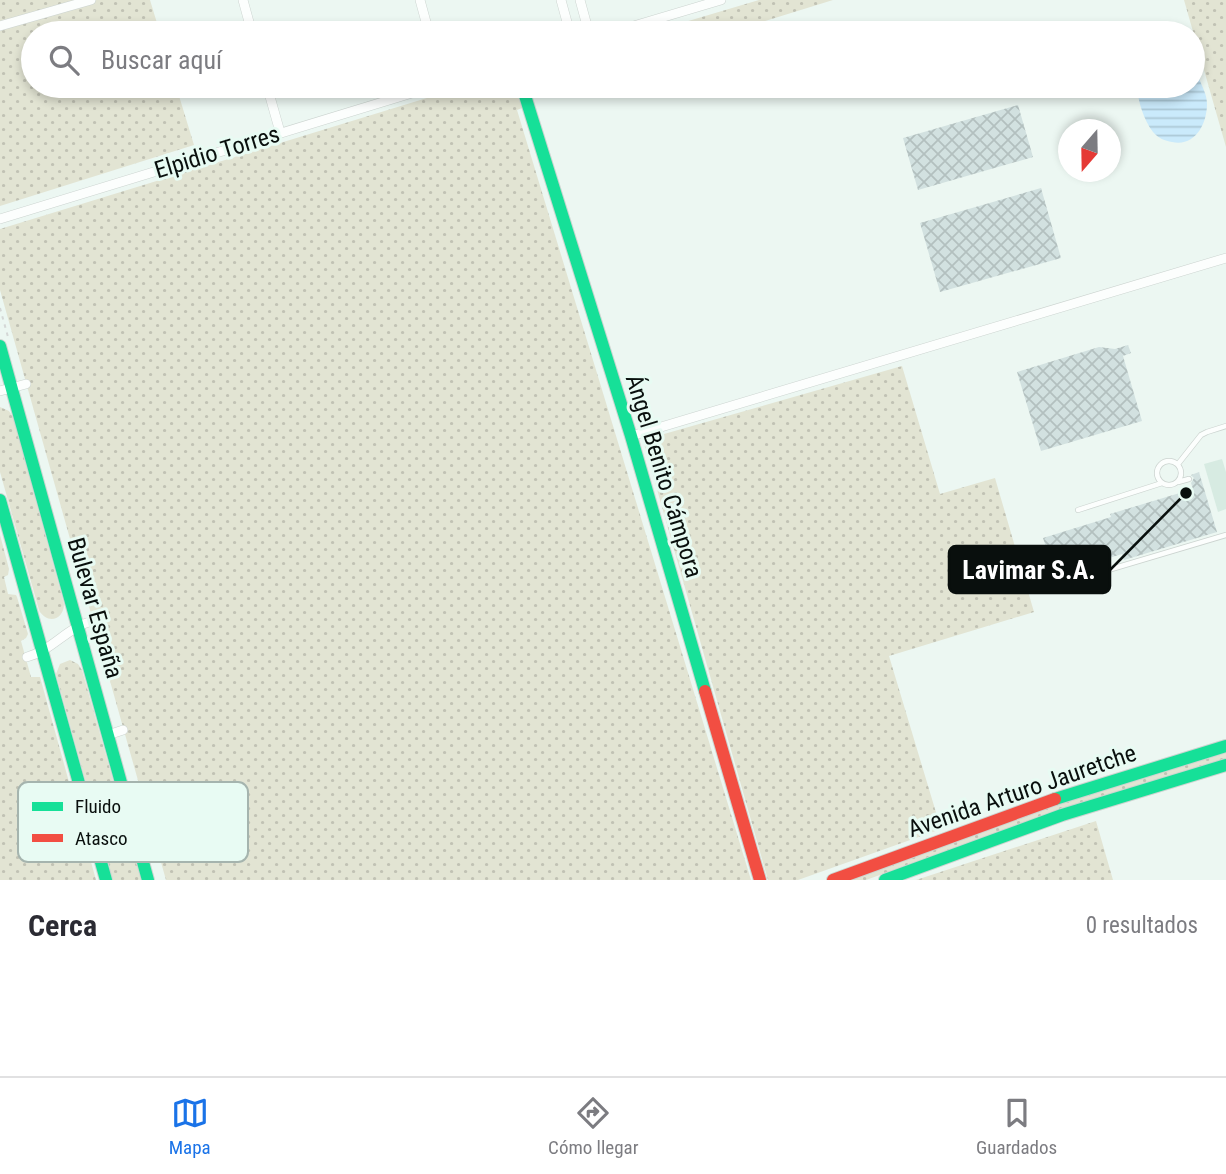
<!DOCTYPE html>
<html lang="es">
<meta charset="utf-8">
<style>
body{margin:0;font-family:"Roboto Condensed",sans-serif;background:#f7f7f7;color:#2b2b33}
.compass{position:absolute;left:1058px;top:119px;width:63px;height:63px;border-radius:50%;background:#fff;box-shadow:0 4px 10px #0003;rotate:200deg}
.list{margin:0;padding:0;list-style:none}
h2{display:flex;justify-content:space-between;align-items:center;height:91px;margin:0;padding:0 28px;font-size:30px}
h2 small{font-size:23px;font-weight:400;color:#7c7c81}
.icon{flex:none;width:38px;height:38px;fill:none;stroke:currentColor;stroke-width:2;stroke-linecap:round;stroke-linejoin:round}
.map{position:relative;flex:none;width:1226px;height:880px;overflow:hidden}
.search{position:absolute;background:#fff;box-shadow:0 4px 10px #0003;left:21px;right:21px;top:21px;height:77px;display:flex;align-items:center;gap:18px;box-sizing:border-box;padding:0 24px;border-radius:38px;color:#7c7c81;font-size:26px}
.sheet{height:196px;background:#fff}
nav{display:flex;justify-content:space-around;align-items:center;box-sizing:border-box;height:98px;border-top:2px solid #e1e1e2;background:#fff;font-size:19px;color:#7c7c81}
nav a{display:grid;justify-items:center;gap:4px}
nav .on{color:#1a73e8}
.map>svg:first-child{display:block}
</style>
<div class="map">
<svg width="1226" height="880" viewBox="0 0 1226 880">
<defs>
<pattern id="grass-dots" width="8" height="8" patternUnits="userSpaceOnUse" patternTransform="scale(1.75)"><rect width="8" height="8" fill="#e2e4d3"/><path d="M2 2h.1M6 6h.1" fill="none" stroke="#c1c2b4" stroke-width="1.8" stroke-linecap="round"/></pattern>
<pattern id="water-rules" width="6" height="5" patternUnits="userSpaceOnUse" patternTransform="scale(1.75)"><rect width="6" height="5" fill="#caeafb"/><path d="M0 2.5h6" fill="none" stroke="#acc8d6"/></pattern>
<pattern id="building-cross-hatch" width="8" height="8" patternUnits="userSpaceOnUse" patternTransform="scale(1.75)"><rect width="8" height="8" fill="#d2e1e0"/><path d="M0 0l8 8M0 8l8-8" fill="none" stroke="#b3c0bf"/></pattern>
</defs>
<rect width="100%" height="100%" fill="#ecf7f2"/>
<path fill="#d7ebe2" d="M1222 459 1226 472V509L1218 512 1204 464Z"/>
<path fill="url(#grass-dots)" d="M0 0H150L160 33H33V86H176L194 145 0 206Z
M759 0H833L727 33H648Z
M1184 0H1226V147Z
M466 86H514L522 108 517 110 751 880H166L0 290V229Z
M902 366 940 494 995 478 1034 612 889 656 941 829 798 880H768L643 440Z
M0 407 9 411 13 417 64 604C64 620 47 625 39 610L0 472Z
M0 535 9 569 8 575 4 577 8 594 16 595 17 597 28 634 26 638 21 641 31 677H40L96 880H0Z
M70 660 78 664 82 670 141 880H113L56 674 60 664Z
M1226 753V759L1061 809 866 880H850L1058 803Z
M1096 821 1113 880H916Z"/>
<path fill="url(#water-rules)" d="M1142 23C1155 22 1164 26 1176 33H1124Z
M1193 57C1196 64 1197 71 1199 78 1202 87 1207 94 1207 104 1207 124 1195 147 1172 142 1165 141 1158 138 1153 132 1143 119 1139 102 1136 86H1193Z"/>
<path fill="url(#building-cross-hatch)" d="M1018 105 1033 157 918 190 903 138Z
M1041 188 1061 258 940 292 920 223Z
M1128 345 1131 353 1123 356 1142 421 1041 451 1017 372 1099 347 1115 349Z
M1199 472 1217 532 1124 560 1122 554 1055 575 1043 538 1111 517 1110 514 1193 489 1191 483 1194 478 1191 475Z"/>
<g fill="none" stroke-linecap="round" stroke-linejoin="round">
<defs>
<path id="lane" d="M1157 473a12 12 0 1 1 24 0a12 12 0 1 1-24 0Z
M1178 464 1201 435 1207 432 1226 426
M1178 482 1189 479
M1078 510 1162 483
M1098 573 1226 535"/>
<path id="street" d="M243 0 252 33
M420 0 429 33
M561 0 570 33
M580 0 589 33
M0 26 91 0
M610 33 721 0
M267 86 280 132
M0 219 435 86
M0 391 26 384
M631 436 1226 258
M27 657C53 650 66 628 92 621
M108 735 123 730"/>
<path id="fast" d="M522 86 631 436 705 691
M0 346 148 880
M0 500 106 880
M1055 799 1226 746
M885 880 1062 815 1226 765"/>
<path id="jam" d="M705 691 760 880
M833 880 1055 799"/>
</defs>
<use href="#lane" stroke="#ccd4d0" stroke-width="6"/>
<use href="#street" stroke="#ccd4d0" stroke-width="10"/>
<use href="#fast" stroke="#ccd4d0" stroke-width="14"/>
<use href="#jam" stroke="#ccd4d0" stroke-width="14"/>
<path stroke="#d4d7d6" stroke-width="2" stroke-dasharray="3.5 5" stroke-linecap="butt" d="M0 308 8 337"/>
<use href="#lane" stroke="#fcfefd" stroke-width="4.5"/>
<use href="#street" stroke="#fcfefd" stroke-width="9"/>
<use href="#fast" stroke="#16e098" stroke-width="12"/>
<use href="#jam" stroke="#f24e42" stroke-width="12"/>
</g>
<g text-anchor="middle" stroke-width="6" stroke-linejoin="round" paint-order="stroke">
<g font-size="24" fill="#090f0d" stroke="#e8fbf3">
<text transform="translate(217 152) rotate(-17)" y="8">Elpidio Torres</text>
<text transform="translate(664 476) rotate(73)" y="8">Ángel Benito Cámpora</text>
<text transform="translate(95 608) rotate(74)" y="8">Bulevar España</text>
<text transform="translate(1022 791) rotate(-19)" y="8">Avenida Arturo Jauretche</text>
</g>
</g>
<rect x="18" y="782" width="230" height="80" rx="10" fill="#e8fbf3" stroke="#a5b4ae" stroke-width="2"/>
<rect x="32" y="802" width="31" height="9" fill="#16e098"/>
<rect x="32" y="834" width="31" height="8" fill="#f24e42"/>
<g font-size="19" fill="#090f0d">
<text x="75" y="813">Fluido</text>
<text x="75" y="845">Atasco</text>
</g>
<path fill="none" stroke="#090f0d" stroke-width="2.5" d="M1186 493L1110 570"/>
<circle fill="#090f0d" stroke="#e8fbf3" stroke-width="2.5" cx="1186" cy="493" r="7"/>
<rect fill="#090f0d" stroke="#090f0d" stroke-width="2.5" x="949" y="546" width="161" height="47" rx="7"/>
<g font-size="26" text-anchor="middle" font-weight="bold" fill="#fff">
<text x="1029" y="579">Lavimar S.A.</text>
</g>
</svg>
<svg class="compass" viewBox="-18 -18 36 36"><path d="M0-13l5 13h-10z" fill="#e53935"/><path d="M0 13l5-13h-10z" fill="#7c7c81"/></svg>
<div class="search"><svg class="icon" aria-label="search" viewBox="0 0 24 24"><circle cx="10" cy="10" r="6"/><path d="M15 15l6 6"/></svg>Buscar aquí</div>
</div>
<section class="sheet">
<h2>Cerca<small>0 resultados</small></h2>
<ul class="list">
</ul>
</section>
<nav>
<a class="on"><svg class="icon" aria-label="map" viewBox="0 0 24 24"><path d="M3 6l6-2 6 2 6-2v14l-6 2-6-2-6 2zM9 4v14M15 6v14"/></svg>Mapa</a>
<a><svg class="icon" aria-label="directions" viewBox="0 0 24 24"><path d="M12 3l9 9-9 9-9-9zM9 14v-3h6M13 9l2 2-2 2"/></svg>Cómo llegar</a>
<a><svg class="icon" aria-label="saved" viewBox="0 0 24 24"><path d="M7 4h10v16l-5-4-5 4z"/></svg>Guardados</a>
</nav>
